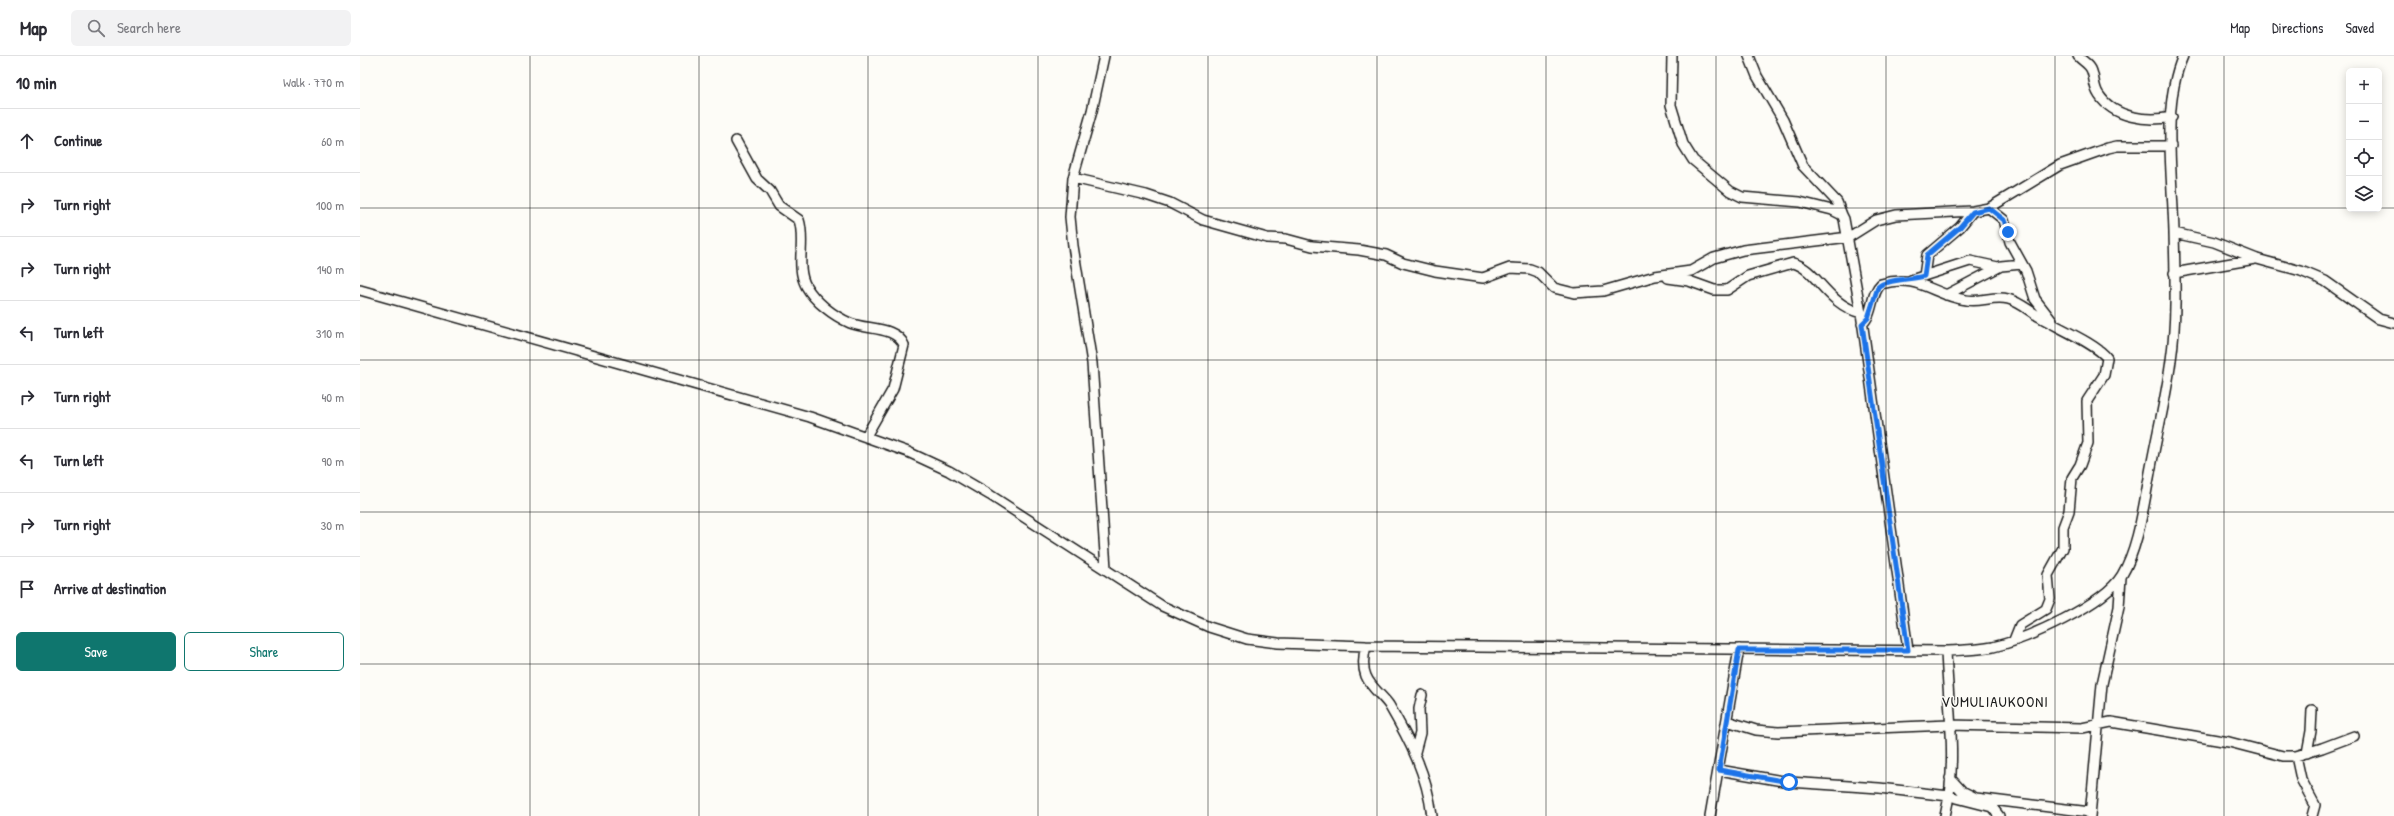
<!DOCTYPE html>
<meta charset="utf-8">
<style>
body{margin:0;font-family:"Patrick Hand",sans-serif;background:#f2f2f3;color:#2b2b33}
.controls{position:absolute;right:12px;top:12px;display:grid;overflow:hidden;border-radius:6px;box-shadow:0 2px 10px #0003}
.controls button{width:36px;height:36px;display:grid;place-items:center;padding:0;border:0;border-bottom:1px solid #e1e1e2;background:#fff;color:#2b2b33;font:20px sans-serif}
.stop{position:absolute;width:12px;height:12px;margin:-9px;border:3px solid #1a73e8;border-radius:50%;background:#fff}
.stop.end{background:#1a73e8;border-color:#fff;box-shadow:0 1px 4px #0008}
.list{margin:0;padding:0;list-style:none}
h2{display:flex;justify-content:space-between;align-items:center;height:52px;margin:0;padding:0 16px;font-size:17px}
h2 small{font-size:13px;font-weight:400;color:#7c7c81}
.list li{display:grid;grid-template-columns:26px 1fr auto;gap:12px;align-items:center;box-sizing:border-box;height:64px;padding:0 16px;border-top:1px solid #e1e1e2}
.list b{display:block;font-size:15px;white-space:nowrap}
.list em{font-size:13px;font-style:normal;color:#7c7c81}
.actions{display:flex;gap:8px;padding:12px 16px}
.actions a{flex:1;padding:9px 0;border:1px solid #0f766e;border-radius:6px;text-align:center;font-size:14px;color:#0f766e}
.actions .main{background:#0f766e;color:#fff}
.icon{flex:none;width:22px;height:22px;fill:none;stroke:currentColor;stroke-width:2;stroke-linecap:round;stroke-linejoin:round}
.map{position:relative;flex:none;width:2034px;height:760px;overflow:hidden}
header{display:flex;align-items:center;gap:24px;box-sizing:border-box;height:56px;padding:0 20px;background:#fff;border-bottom:1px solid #e1e1e2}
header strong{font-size:19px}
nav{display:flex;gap:22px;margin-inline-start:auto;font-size:14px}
.search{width:280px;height:36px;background:#f2f2f3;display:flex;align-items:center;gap:10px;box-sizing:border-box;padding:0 14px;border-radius:6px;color:#7c7c81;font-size:15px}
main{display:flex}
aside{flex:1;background:#fff}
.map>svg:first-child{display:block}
</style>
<header>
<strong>Map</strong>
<div class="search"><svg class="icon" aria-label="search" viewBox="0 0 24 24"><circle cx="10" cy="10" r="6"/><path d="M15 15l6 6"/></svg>Search here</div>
<nav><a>Map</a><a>Directions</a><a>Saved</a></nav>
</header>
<main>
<aside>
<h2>10 min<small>Walk · 770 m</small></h2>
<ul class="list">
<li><svg class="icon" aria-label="ahead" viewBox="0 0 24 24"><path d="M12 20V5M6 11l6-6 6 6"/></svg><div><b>Continue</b></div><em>60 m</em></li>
<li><svg class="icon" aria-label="right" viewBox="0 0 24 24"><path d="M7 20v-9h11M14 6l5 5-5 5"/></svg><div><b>Turn right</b></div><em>100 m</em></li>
<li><svg class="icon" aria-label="right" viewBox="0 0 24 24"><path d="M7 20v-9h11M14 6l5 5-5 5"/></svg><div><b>Turn right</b></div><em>140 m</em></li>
<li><svg class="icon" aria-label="left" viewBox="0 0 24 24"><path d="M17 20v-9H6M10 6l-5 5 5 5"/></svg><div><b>Turn left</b></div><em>310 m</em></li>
<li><svg class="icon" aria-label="right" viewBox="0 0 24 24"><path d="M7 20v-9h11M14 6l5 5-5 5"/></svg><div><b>Turn right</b></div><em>40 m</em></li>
<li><svg class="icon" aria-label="left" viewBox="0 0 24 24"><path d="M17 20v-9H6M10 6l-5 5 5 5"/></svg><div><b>Turn left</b></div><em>90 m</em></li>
<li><svg class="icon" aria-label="right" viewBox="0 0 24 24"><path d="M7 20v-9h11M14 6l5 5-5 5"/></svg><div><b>Turn right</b></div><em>30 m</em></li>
<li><svg class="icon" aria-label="arrive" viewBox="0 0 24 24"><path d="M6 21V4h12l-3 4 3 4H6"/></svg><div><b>Arrive at destination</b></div></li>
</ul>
<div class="actions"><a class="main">Save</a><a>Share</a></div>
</aside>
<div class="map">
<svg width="2034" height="760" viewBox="0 0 2034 760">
<rect width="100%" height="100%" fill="#fdfcf7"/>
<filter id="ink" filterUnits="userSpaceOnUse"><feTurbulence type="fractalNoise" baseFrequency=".025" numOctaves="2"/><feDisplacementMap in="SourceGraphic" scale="8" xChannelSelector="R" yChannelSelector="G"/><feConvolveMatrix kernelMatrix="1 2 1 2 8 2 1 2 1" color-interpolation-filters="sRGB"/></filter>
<g filter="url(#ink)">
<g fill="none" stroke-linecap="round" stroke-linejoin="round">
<defs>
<path id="minor" d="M744 0 732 55 713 122 710 161 713 190 732 307 746 512
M1312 0 1311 49 1323 88 1333 104 1370 135 1382 141 1440 146 1472 154 1482 159 1484 163 1501 257 1548 594
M1389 0 1397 20 1423 64 1443 110 1477 146 1482 159
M1718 0C1722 5 1728 7 1731 13 1735 21 1733 31 1739 39 1754 62 1787 66 1812 61
M376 85 397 123 410 135 419 150 439 164C446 185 435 210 446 230 455 246 474 260 490 267 507 274 536 270 544 289L533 333 506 380
M713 122 786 139 810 147 843 164 907 182 926 183 952 190 999 194 1026 199 1043 207 1075 215 1123 222 1150 212 1170 213 1178 216 1194 232 1214 237 1243 235 1295 220 1331 215 1354 202 1383 194 1489 181 1516 164 1536 159 1613 155 1629 152 1700 109 1748 92 1757 90H1811
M1629 152 1644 164 1650 186 1666 215 1675 243 1692 265
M1814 177 1854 186 1897 203 1941 215 1965 225 2019 263 2034 267
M1814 217 1895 203
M1564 220 1567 199 1600 171 1613 155
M1308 222 1329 225 1354 234H1367L1388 220 1433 207C1457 213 1466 248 1501 257
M1551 224 1610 205 1638 211
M0 234 450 361 548 396 589 415 630 439 802 550 849 571 887 583 918 587 1006 590 1586 595C1602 594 1618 594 1633 591 1667 583 1744 549 1762 519 1778 492 1783 453 1789 422 1796 382 1806 343 1811 304 1817 263 1815 218 1814 177 1813 123 1801 50 1823 0
M1586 239 1641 210 1662 208
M1502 268C1514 258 1510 238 1521 228 1559 217 1572 239 1606 244 1620 247 1634 239 1648 243 1660 246 1669 255 1680 261 1696 271 1737 288 1747 302L1744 319 1727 345 1728 387 1720 409 1712 422 1709 455 1703 471V492L1688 519 1690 543 1686 553 1660 569 1654 584
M1006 590C1003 601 1002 610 1006 620 1011 632 1022 639 1029 649 1050 685 1067 718 1072 760
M1367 665 1396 674 1418 676 1589 669 1722 672 1751 666 1869 686 1923 700H1936L1962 692 1994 680
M1055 696 1060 677 1059 653 1062 639
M1947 697 1951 675 1952 654
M1936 700 1941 723 1955 749 1952 760
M1359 714 1429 726 1519 732 1589 740 1632 751 1639 760
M1590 722 1602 735 1616 742 1730 756
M1350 760 1379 593
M1585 760C1598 707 1588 649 1586 595
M1730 760 1742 628 1759 551 1761 521"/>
</defs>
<use href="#minor" stroke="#1c1c1c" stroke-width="12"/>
<use href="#minor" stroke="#fdfcf7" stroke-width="9"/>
</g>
</g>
<g fill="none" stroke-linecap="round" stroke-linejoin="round" filter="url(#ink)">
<path stroke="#1a73e8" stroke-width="5" d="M1429 726 1359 714 1379 594H1548L1502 268 1508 262 1518 231C1526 223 1551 224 1564 220L1567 199 1600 171 1613 156 1629 152 1644 164 1648 176"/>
</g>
<path fill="none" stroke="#1c1c1c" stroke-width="1" stroke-opacity="0.55" d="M170 0V760M339 0V760M508 0V760M678 0V760M848 0V760M1017 0V760M1186 0V760M1356 0V760M1526 0V760M1695 0V760M1864 0V760M0 152H1989M2019 152H2034M0 304H2034M0 456H2034M0 608H2034"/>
<g text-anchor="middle" stroke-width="3" stroke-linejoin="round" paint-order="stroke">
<g font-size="15" letter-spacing="1" fill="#1c1c1c" stroke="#fdfcf7">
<text x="1635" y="651">VUMULIAUKOONI</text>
</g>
</g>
</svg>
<div class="controls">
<button>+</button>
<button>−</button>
<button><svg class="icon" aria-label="locate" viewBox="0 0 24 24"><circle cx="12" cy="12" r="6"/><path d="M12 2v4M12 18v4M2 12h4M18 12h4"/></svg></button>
<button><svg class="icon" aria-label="layers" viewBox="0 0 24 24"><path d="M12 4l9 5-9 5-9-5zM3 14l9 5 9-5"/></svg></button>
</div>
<div class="stop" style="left:1429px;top:726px"></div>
<div class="stop end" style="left:1648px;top:176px"></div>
</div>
</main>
